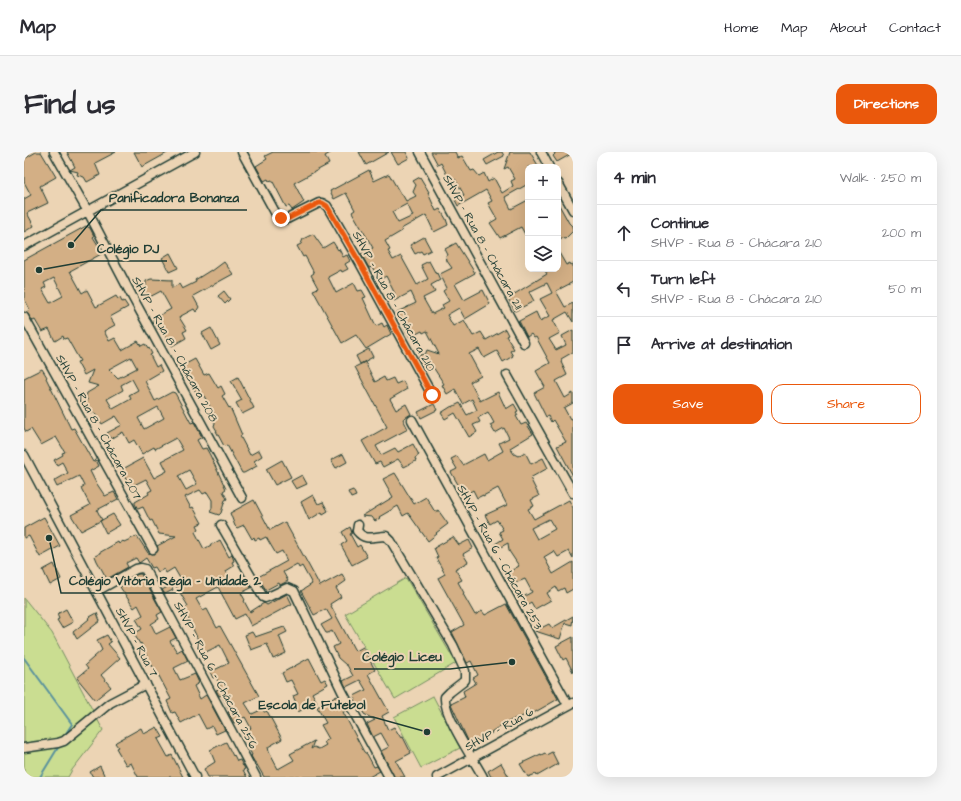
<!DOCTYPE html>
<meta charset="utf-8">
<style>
body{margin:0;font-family:"Architects Daughter",sans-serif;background:#f7f7f7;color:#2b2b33}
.controls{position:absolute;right:12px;top:12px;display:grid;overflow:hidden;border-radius:8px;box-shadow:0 4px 16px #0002}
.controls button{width:36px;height:36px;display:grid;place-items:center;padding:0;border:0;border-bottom:1px solid #e1e1e2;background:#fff;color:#2b2b33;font:20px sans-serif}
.stop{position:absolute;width:12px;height:12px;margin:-9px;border:3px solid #ea580c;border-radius:50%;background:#fff}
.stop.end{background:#ea580c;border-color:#fff;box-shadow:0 1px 4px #0008}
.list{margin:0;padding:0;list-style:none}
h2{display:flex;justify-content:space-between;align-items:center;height:52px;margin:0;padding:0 16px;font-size:17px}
h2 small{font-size:13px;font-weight:400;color:#7c7c81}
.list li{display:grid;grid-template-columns:26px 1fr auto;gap:12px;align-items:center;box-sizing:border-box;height:56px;padding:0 16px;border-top:1px solid #e1e1e2}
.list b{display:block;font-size:15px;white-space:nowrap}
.list p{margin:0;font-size:13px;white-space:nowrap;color:#7c7c81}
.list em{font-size:13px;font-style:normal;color:#7c7c81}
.actions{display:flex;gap:8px;padding:12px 16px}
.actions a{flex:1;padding:9px 0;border:1px solid #ea580c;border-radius:12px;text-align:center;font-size:14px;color:#ea580c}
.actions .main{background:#ea580c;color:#fff}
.icon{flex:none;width:22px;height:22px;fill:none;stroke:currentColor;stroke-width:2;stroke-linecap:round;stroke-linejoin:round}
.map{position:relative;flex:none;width:549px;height:625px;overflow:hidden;border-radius:12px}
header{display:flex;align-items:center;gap:24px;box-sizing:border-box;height:56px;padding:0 20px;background:#fff;border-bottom:1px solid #e1e1e2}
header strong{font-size:19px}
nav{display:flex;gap:22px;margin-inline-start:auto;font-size:14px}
.intro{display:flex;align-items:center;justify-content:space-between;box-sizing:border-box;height:96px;padding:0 24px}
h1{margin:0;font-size:28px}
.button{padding:10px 18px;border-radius:12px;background:#ea580c;color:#fff;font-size:14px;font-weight:700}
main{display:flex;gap:24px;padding:0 24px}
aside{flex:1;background:#fff;border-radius:12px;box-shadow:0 4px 16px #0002}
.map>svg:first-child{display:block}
</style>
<header>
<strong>Map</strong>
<nav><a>Home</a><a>Map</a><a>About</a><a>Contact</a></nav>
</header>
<div class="intro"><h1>Find us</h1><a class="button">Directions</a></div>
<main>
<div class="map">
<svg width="549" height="625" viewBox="0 0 549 625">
<rect width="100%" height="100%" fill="#ecd4b4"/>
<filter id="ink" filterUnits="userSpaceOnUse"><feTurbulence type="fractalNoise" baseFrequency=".025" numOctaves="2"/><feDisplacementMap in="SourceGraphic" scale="8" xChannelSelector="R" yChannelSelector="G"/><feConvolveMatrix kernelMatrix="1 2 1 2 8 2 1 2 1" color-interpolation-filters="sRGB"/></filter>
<g filter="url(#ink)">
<path fill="#cadd91" stroke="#748d62" d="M382 426 432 511 371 547 321 462Z
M0 446 28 481 79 578 48 618 44 625H0Z
M409 544 436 596 397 616 370 565Z"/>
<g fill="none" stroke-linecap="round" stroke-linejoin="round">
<path stroke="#5a929d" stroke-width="2" d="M0 506 48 572 41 583
M16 625 35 594"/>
</g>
<path fill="#d3af85" stroke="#1f3d34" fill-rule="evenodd" d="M12 0H17L32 25 16 34 24 51 3 61 10 74 0 80V47L7 43 0 30V7Z
M43 0H92L71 11 76 23 63 30 60 25 53 23 54 20 46 18 51 15Z
M110 0H145L118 15Z
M249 0H308L301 4 305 12 270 31 280 50 268 58 265 54 262 55 248 28 245 29 244 27 240 29 232 14 243 7 241 4Z
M335 0H365L342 13Z
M367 0H382L385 6 374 12Z
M407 0H431L434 6 438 4 447 19 450 18 455 24 460 21 464 30 470 26 478 41 489 34 487 29 491 27 484 15 480 17 486 0H506L515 15H504V32L481 45 487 57 504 48V88L497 75 476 86 466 71 473 67 464 51 468 49 462 38 434 54 431 48 440 43 431 27 426 29 417 11 414 13Z
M474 0H478L480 4 463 13 460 8Z
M530 0H549V1L533 10 529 4 531 2Z
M345 18 350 29 365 22 377 43 378 42 382 49 392 44 389 40 392 33 389 29 396 25 405 40 404 41 412 59 416 57 422 67 424 73 410 80 402 63 377 77 378 79 361 89 366 98 364 99 369 108 377 104 393 133 404 127 397 113 405 109 412 122 413 121 416 128 407 133 411 140 399 146 408 162 420 156 418 153 425 149 419 139 423 136 416 122 428 116 423 109 422 104 424 103 421 97 432 91 451 121 431 132 440 148 459 138 466 152 441 167 435 156 423 163 429 174 440 168 449 184 457 180 462 188 481 177 484 183 482 184 490 197 486 199 489 204 479 210 473 199 460 206 455 197 445 202 457 224 446 230 456 249 474 240 482 257 490 252 494 259 492 260 494 263 492 264 497 273 502 271 509 282 486 296 490 302 494 304 501 300 507 312 519 306 524 316 506 326 515 344 507 348 510 354 504 357 510 367 545 348 549 356V406L545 399 534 405 530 399 520 405 529 422 549 410V437L542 441 540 436 534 439 532 435 523 441 527 448 511 457 507 450 504 452 499 445 508 440 501 427 489 432 483 421 495 414 485 399 484 391 473 397 471 392 479 387 475 380 479 378 473 368 466 372 461 363 483 353 474 336 459 344V343L453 346 449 338 443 342 439 334 436 336 427 320 433 317 427 307 433 304 439 313 460 302 463 308 479 299 475 291 485 286 480 276 471 281 466 273 470 271 464 260 454 266 456 270 449 273 453 280 445 285 431 261 421 267 417 261 428 254V255L436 251 443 263 453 258 448 247 439 252 431 237 423 242 418 233 420 232 409 215 401 219 394 207 397 202 401 203 403 198 415 202 403 179 399 181 398 179 386 185 373 160 392 151 387 140 370 149 367 144 371 142 362 124 356 128 348 115 345 116 337 102 349 96 328 60 331 58 322 41 310 47 306 39ZM383 52 389 64 374 71 368 60ZM525 367 531 377 513 387 507 376Z
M534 51 545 71 548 74 549 79 541 87 537 86 534 88Z
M62 74 66 76 70 84 69 85 79 101 46 119 58 141 63 138 72 155 92 144 94 147 96 146 98 150 100 149 104 155 86 165 91 173 80 179 85 189 91 186 98 198 114 189 117 194 121 192 124 197 125 196 128 202 126 203 132 215 135 213 138 219 121 229 131 249 148 240 151 241 167 271 170 270 178 285 173 288 178 297 182 296 186 303 202 337 199 339 203 347 201 348 197 361 195 363 186 360 188 356V348L183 340 179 342 176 338 161 345 167 356 169 355 178 371 173 373 175 377 171 380 180 397 196 388 205 405 208 403 210 409 208 410 210 414 202 419 208 430 212 428 213 430 216 428 218 432 223 429 227 436 217 441 221 448 220 449 226 460 240 451 243 453 263 442 268 452 227 474 221 462 211 467 194 435 172 447 179 459 183 457 193 476 196 474 235 544 221 551 228 562 239 557 240 560 243 559 258 587 244 595 245 600 254 617 270 608 266 602 290 589 287 597 290 595 295 597 302 593 300 590 305 587 297 573 302 571 293 555 313 544 321 559 319 560 340 600 343 602 350 615 353 614 356 619 345 625H240L232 611H231L227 604 228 603 223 593 226 592 220 580 227 576 221 565 210 571 204 560 206 559 198 543 195 544 192 538 197 536 192 525 189 526 186 520 205 511 196 493 180 501 164 466 163 467 160 463 158 464 156 459 164 454 150 431 157 428 150 416 142 421 140 417 134 420 131 415 128 416 122 406 115 411 112 406 102 411 104 415 83 427 73 409 71 404 75 402V401L94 390 95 392 99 389 100 390 113 384 124 401 129 402 134 399 133 394 152 384 135 382 128 368 126 369 119 355 114 357 111 352V350L125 342 124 340 128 338 122 327 106 335 97 318 119 306 130 326 143 319 138 309 159 298 152 286 131 297 130 295 118 302 110 288 105 291 99 280 87 287 83 281 98 273 92 264 78 272 70 260 67 262 61 251 64 249 62 245 63 241 75 234 64 231 69 218 60 223 53 210 56 209 43 186 40 187 39 184 31 189 25 177 18 180 11 168 9 169 2 160 6 158 0 146V108ZM30 126 39 144 26 151 18 137 22 135 20 131ZM107 205 113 216 94 226 85 217ZM108 227 114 238 105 243 107 247 89 257 83 247 99 238 97 233ZM134 255 140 266 120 277 114 266ZM165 318 173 332 162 338 154 324Z
M289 82 299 96 309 90 314 98 315 97 319 105 323 103 326 109 321 112 324 117 318 120 317 118 304 125 312 141 330 131 334 139 338 138 342 145 339 146 352 174 358 171 360 175 363 173 367 182 342 197 332 183 318 191 289 138 294 136 287 123 290 121 281 104 279 105 273 94 277 92 279 87Z
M400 85 407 98 399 102 397 99 391 102 386 93Z
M534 99 542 113 546 111 547 113 549 112V130L532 139 541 155 549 151V170L543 160 529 168 536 181 525 187 532 198 542 193 538 184 549 178V200L537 207 538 210H537L543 223 532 229 541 246 549 241V251L540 256 546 267 549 266V324L533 294 542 290 529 268 527 270 524 264 522 265 510 241 521 235 512 219 526 211 512 185 510 186 507 182 503 185 495 169 512 160 516 169 526 164 516 147 528 141 523 131 505 140 510 149 491 159 484 146 523 122 520 117H534Z
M146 101 154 116 145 120 138 106Z
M200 110 209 122 169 144 175 155 172 160 170 157 155 165 163 178 159 180 162 186 148 194 137 175 134 177 129 167 147 157 137 139 120 148 116 141 122 138V129L127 127 148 128V136L155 132 158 137 172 130 171 128 187 118 188 119Z
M200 139 206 147 201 152 194 144Z
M187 176 196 193 187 198 178 181Z
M345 197 349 205 336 212 332 204Z
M171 207 180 223 185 221 194 236 197 234 201 242 198 244 205 256 206 255 218 283 216 284 226 303 235 298 238 304 230 309 233 314 220 321H218L203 293 200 294 192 279H193L190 274 191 271 187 264 190 262 180 244 175 246 171 238 169 237 167 230 158 214Z
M341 210 351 230 360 225 362 229 369 226 372 232 379 229 383 237 366 247 372 258 382 252 387 262 379 267 384 277 352 294 357 303 371 296 374 300 389 292 395 303 391 306 392 309 380 315 374 307 359 315 356 310 351 312 338 289 363 275 331 215Z
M18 217 23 225 22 226 47 277 50 276 69 310 72 308 75 314 66 319 71 329 81 344 90 340 94 347 73 358 78 368 57 379 47 363 66 353 57 336 60 334 55 324 33 335 30 329 44 321 38 310 33 313 30 308 39 303 38 301 41 300 32 285 17 293 7 277 2 280 0 276V226Z
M214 225 230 256 218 262 212 251 218 248 207 229Z
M410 252 413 258 397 266 394 260Z
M319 302 323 310 312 316 307 308Z
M258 308 267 325 251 333 242 317Z
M371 321 390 352 402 345 411 360 414 358 424 372 412 381 413 382 404 389 384 361 379 364 374 354 355 365 356 366 351 369 348 365 338 364 369 345 359 327Z
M278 323 283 332 272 337 267 329Z
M329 338 332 344 327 346 324 340Z
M289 343 294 352 299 350 304 359 299 362 298 360 285 368 277 350Z
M230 348 246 378 261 370 296 434 318 422 322 429 312 436 317 445 306 452 330 497 332 499 339 495 351 518 344 522 365 560 358 564 364 578 370 575 377 586 379 585 387 601 372 609 381 625H370L357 599 365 595 357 581 349 585 343 572 351 568 340 562 337 556 335 557 330 548 332 547 330 544 342 538 336 528 322 535 319 529 329 524 323 513H322L314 506 309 495 315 492 308 479 304 481H302L297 473 308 467 302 457 290 463 277 439 288 432 278 414 275 416 273 412 259 420 264 429 256 433 255 431 242 438 234 425 263 409 258 399 252 402 242 385 236 388 235 386 231 388 230 385 228 387 220 373 213 376 211 374 206 361Z
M89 362 96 373 82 381 76 369Z
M20 365 36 394 16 405 5 384 0 386V376Z
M326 375 328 381 326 382 333 395 336 393 343 405 328 413 317 393 323 389 318 380Z
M429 385 435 393 445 388 449 396 439 402 444 410 431 417 438 428 434 430 440 441 439 442 451 463 458 459 461 463 482 452 534 547 506 563 505 561 495 566 494 565 476 574 467 580 468 581 446 593 427 552 441 545 439 539 452 531 449 526 454 523 447 509 443 511 428 480 440 473 414 426 421 422 412 406 414 405 410 396Z
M30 412 37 427 26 433 19 418Z
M114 422H117L138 460 133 463 135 467 127 472 132 482 146 475 152 486 146 489 153 500 158 497 164 509 150 516 156 528 171 522 175 531 170 534 176 547 182 543 201 578 192 582 188 574 182 577 174 562 157 571 151 560 148 561 143 549 147 547 135 524H134L128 513 127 514 117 491 116 492 110 482 118 477 112 467 119 463 114 453 110 456 96 435 106 429 105 427Z
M147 433 149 438 141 442 138 438Z
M42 457 49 470 38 476 33 468 35 467 33 462Z
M73 461 76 469 53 487 49 480 65 467 64 466Z
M549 464 548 473 541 471 536 487 511 479 525 472 528 476Z
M260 475 263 480 255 484 262 501 249 507 243 492 227 498 221 483 228 480 231 485Z
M83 483 87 490 84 492 96 506 77 523 87 535 71 548 53 526 64 517 61 513 78 498 73 488Z
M549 485V520L542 506 539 508 532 494Z
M285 506 297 529 301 527 304 532 288 541 293 550 274 560 270 552 272 551 269 544 274 542 267 528 262 530 258 521Z
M133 575 139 585 134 587 144 605 148 603 159 625H114L107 611 102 613 92 596 94 595 91 591 92 590 117 576 120 582Z
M202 590 209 604 210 603 213 609 216 608 219 614V613L221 617 219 618 223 625H184L180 617 191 610 186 598Z
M528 600 534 612 513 624 512 622 504 625 496 612 517 602V603L521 601 522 603Z
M477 611 485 625H467L464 619Z
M76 614 81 625H69L66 620Z"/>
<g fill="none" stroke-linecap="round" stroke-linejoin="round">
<defs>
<path id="minor" d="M30 0 63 58 109 146 218 346
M218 0 252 62 257 67H263L295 51H298L303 54 336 111 408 243
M396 0 500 191
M517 0 525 15
M534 31 549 58
M0 94 171 0
M0 165 129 397
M483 223 549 341
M388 268 544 553
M0 303 171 625
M197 373 239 445 241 446 246 444 263 436 270 439 318 539 365 625
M334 373 333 379C342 390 350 384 362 384L367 389 429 493 441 519V528L439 530 426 540 421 545C419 563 450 608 459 625
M73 439 112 417 117 416 121 417 232 625
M0 596 34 591 40 589 86 551 122 532
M413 625 549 551"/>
</defs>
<use href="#minor" stroke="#1f3d34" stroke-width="11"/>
<use href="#minor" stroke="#ecd4b4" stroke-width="8"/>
</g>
</g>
<g fill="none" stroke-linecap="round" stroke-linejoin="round" filter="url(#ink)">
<path stroke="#ea580c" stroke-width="5" d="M257 66 263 67 295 51H298L303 54 336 111 408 243"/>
</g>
<g text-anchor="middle" stroke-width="4" stroke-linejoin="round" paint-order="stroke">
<g font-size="12" fill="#1f3d34" stroke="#ecd4b4">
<text transform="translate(459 90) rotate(61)" y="4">SHVP - Rua 8 - Chácara 211</text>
<text transform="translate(370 149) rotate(61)" y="4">SHVP - Rua 8 - Chácara 210</text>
<text transform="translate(151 197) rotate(61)" y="4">SHVP - Rua 8 - Chácara 208</text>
<text transform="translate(75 275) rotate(61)" y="4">SHVP - Rua 8 - Chácara 207</text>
<text transform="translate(476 405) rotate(61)" y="4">SHVP - Rua 6 - Chácara 253</text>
<text transform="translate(113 490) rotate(62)" y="4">SHVP - Rua 7</text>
<text transform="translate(192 523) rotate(62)" y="4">SHVP - Rua 6 - Chácara 256</text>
<text transform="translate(475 577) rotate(-29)" y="4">SHVP - Rua 6</text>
</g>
</g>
<path fill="none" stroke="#1f3d34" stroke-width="1.5" d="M47 93L77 58H223M15 118L65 109H143M25 386L37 441H245M488 510L426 517H330M403 580L349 565H226"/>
<g fill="#1f3d34" stroke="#ecd4b4" stroke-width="1.5">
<circle cx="47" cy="93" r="4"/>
<circle cx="15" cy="118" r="4"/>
<circle cx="25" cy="386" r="4"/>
<circle cx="488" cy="510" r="4"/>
<circle cx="403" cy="580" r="4"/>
</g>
<g font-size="13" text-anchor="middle" font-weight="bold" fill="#1f3d34" stroke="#ecd4b4" stroke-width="4" stroke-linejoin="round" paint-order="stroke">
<text x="150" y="50">Panificadora Bonanza</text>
<text x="104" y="101">Colégio DJ</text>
<text x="141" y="433">Colégio Vitória Régia - Unidade 2</text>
<text x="378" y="509">Colégio Liceu</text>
<text x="288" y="557">Escola de Futebol</text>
</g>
</svg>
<div class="controls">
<button>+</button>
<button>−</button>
<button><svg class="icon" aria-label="layers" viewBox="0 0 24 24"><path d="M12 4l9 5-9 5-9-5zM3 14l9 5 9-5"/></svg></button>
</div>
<div class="stop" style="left:408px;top:243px"></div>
<div class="stop end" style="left:257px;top:66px"></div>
</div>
<aside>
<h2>4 min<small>Walk · 250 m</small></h2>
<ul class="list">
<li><svg class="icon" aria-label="ahead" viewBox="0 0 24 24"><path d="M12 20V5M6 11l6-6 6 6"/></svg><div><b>Continue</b><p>SHVP - Rua 8 - Chácara 210</p></div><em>200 m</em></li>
<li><svg class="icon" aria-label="left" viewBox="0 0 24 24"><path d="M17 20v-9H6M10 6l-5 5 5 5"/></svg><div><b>Turn left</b><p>SHVP - Rua 8 - Chácara 210</p></div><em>50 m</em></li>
<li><svg class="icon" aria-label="arrive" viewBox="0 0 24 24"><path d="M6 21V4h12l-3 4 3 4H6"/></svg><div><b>Arrive at destination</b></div></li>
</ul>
<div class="actions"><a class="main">Save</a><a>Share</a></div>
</aside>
</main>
